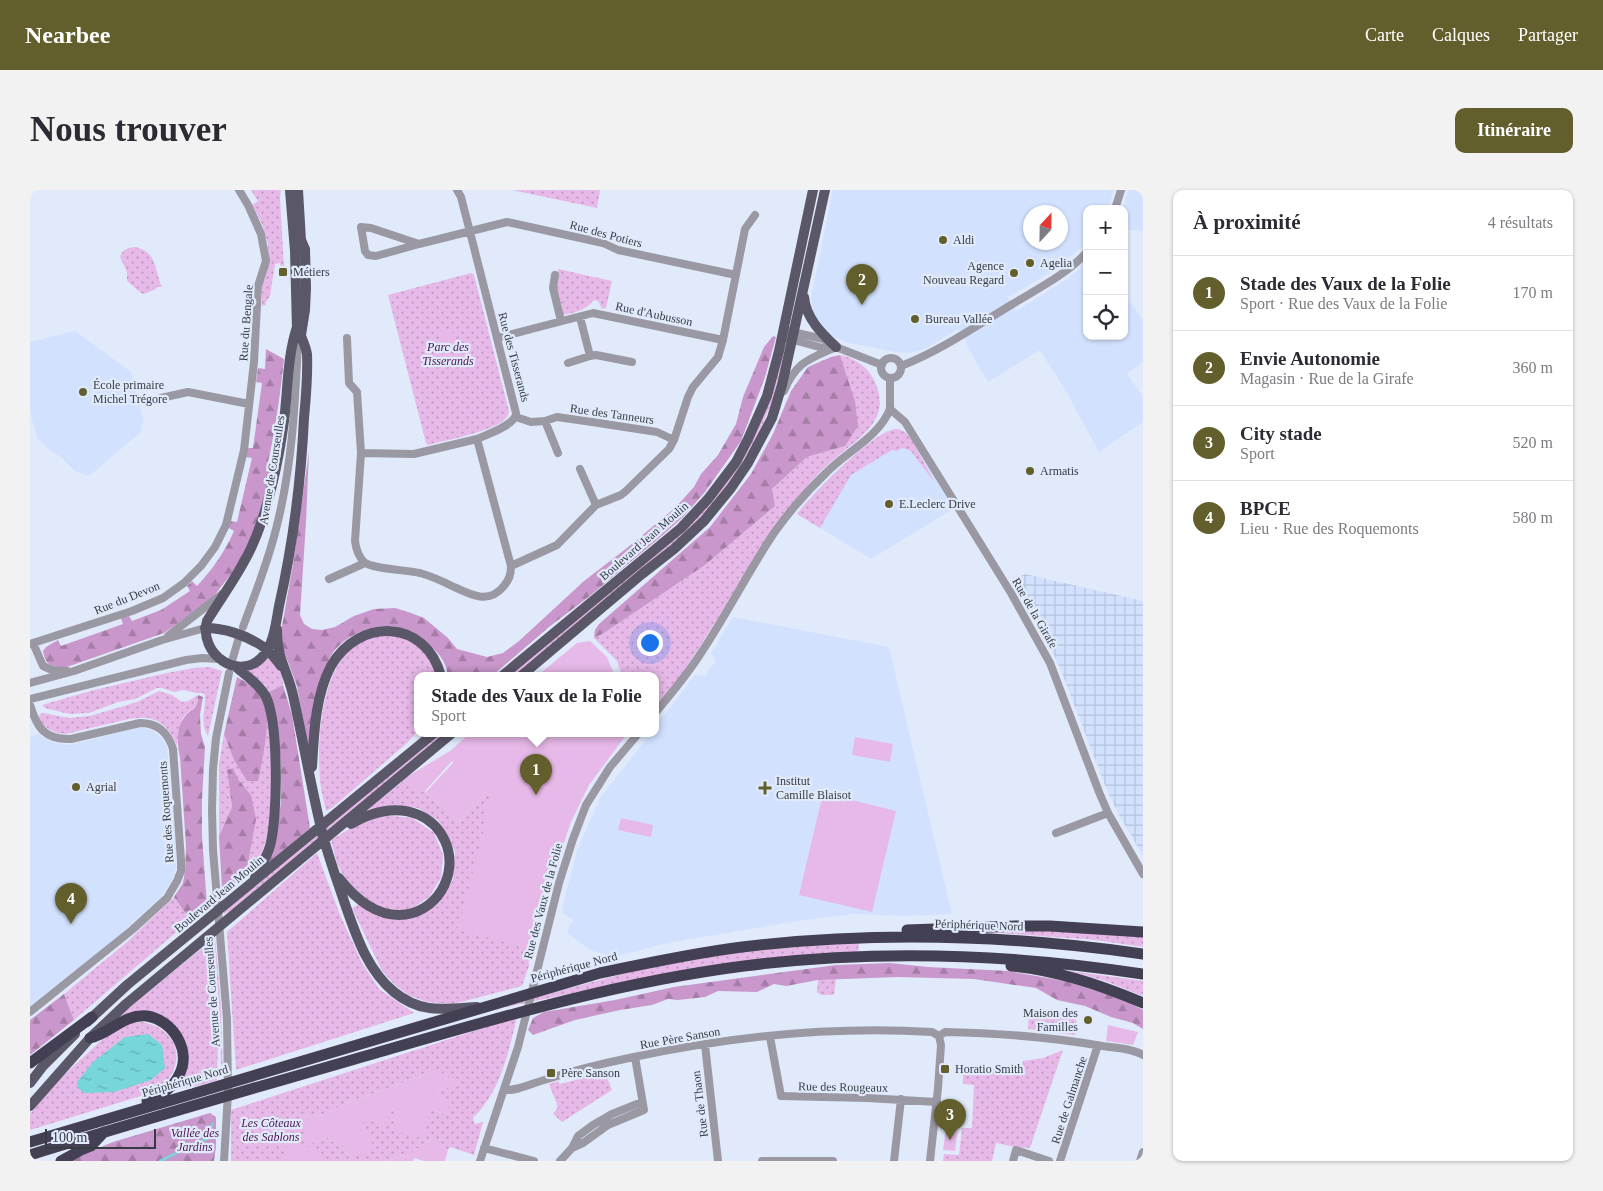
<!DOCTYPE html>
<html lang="fr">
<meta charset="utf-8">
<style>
body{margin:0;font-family:"Times New Roman",serif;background:#f2f2f3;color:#2b2b33}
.controls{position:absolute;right:15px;top:15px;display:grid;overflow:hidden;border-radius:10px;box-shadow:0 1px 4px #0004}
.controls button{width:45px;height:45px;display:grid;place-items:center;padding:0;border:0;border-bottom:1px solid #e1e1e2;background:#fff;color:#2b2b33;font:25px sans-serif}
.compass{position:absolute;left:993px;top:15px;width:45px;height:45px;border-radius:50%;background:#fff;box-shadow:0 1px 4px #0004;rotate:22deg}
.scale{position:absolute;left:15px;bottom:12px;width:111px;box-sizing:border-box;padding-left:5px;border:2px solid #373c44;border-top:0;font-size:14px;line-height:18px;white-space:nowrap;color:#373c44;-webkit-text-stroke:4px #e0eafb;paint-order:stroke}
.you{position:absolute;left:619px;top:452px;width:18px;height:18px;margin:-12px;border:4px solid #fff;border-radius:50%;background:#1a73e8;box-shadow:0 0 0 8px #1a73e833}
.badge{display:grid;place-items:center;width:32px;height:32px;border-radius:50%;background:#635f2c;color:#fff;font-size:16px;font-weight:700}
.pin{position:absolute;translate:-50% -41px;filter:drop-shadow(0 1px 2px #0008)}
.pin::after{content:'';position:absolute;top:26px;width:18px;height:15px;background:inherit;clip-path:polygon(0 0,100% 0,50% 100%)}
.popup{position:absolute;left:384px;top:482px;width:245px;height:65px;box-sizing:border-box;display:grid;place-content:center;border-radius:10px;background:#fff;filter:drop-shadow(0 1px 4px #0005);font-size:16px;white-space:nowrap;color:#7c7c81}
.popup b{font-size:19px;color:#2b2b33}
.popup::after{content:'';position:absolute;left:50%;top:100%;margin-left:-10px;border:10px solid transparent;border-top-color:#fff}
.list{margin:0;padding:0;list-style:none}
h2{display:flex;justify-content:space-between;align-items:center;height:65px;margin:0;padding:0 20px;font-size:21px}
h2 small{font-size:16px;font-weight:400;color:#7c7c81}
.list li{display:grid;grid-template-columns:32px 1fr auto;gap:15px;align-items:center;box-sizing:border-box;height:75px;padding:0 20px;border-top:1px solid #e1e1e2}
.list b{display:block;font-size:19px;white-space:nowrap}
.list p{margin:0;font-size:16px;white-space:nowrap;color:#7c7c81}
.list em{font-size:16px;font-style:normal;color:#7c7c81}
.icon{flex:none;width:28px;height:28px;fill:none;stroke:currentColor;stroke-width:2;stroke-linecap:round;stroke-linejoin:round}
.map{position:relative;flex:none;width:1113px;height:971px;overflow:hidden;border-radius:10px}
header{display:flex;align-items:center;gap:30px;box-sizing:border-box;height:70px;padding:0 25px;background:#635f2c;color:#fff}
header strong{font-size:24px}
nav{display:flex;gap:28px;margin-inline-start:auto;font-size:18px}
.intro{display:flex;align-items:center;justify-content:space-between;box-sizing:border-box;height:120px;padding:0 30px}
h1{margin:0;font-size:35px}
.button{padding:12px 22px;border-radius:10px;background:#635f2c;color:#fff;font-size:18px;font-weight:700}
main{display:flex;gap:30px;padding:0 30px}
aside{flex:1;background:#fff;border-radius:10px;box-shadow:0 1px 4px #0004}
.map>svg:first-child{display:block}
</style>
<header>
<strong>Nearbee</strong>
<nav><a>Carte</a><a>Calques</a><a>Partager</a></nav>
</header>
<div class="intro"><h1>Nous trouver</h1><a class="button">Itinéraire</a></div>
<main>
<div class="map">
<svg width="1113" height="971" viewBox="0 0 1113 971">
<defs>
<pattern id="industrial-grid" width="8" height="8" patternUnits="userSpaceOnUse" patternTransform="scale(1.25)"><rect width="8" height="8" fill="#d2e2fe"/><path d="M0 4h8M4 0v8" fill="none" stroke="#b5c3db"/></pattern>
<pattern id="grass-dots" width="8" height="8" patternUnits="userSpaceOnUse" patternTransform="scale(1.25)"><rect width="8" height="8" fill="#e7b9e8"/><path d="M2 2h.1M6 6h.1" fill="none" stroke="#bc98be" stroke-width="1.8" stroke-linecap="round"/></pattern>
<pattern id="forest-firs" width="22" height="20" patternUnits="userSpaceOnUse" patternTransform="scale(1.25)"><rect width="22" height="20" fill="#c997cb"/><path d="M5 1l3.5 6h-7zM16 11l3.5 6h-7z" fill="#a47ca6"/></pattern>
<pattern id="water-ripples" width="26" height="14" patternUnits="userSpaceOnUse" patternTransform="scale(1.25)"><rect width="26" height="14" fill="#76d6da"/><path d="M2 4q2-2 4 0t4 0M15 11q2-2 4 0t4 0" fill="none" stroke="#62afb2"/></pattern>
</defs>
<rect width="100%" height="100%" fill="#e0eafb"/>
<path fill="#d2e2fe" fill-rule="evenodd" d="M803 0H1084L1078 19H1057V52L1051 58 1024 80 981 106H977L986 121 1037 89 1057 73V146H1094V103L1113 130V172L1097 184 1113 207V232L1069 262 1037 203 1010 160 958 192 936 154 937 153 928 139 895 159 880 163 865 162 815 152 801 146 795 141 784 125 781 107ZM1001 22H1030V52H1001Z
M1098 0H1113V41L1094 39V19H1093Z
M45 141 101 182 113 229 111 242 59 286 45 281 31 267 21 261 7 248 0 222V152Z
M864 239 872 240 880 247 923 319 841 369 767 324 787 300 805 282 856 241Z
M703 427 859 457 922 724 875 726 823 724 774 730 637 753 584 767 560 760 537 743 540 734 543 730 532 723 534 710 547 661 570 608 620 544H625V537L665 485 676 486 679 479 686 472 681 463Z
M106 538H113L124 541 133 549 137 557 147 665 146 678 141 692 130 708 79 754 0 816V547L8 544 24 553 40 555Z"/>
<path fill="url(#industrial-grid)" d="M995 384 1113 411V666L1089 625 1078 603 1030 478 1018 452 982 391Z"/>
<path fill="url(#grass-dots)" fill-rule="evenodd" d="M221 0H251L250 7 254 78H251L250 73 245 74 240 106 236 112V115L232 116V95L237 79 238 54 232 34 222 15 228 11Z
M482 0H570L567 18Z
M105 57C128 62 124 80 132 97H127L126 99 114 104 111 103 97 91V82L90 67C93 59 97 58 105 57Z
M528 79 582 91 576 118 572 119 568 111 564 110C555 121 546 122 533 125L525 95Z
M441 83 444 85 479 221C478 224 479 225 476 228 466 241 416 250 398 255L396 253 358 105Z
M755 158 745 205 728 245 705 286 671 329 622 372 485 486H479L696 292Z
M810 165C825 168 836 176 843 188 863 226 835 244 809 265 796 276 784 287 774 300 754 321 739 346 723 370 704 402 685 433 665 464 656 477 644 499 632 510 629 511 627 512 625 512V486H592L587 471 564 448 574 443 675 375 745 316 742 299 777 267 815 256 825 211Z
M868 239 875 242 880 247 905 293 880 260 872 258 867 261 862 260 821 285 790 338 767 324C782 305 845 238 868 239Z
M358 444C383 450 402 460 407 486H387V542L377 553 302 618 296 621C294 612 291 601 290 591 287 552 290 494 317 462 328 450 344 447 358 444Z
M240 467 252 485 253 495 239 502 235 495 218 481 229 476Z
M180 477 192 481 178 546C169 533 176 519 175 505L173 503H167L153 500 145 502 132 498H127L105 509 88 512 59 523 39 524 15 518 12 515 64 500 137 483 163 478Z
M129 501 142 505 152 512 158 511 168 505C167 522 160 518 153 528 149 536 148 547 147 556 133 522 113 525 82 533 66 537 51 540 36 544 23 543 17 539 8 529L10 524 13 523 39 528 60 526 107 512Z
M237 522C241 558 247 634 230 666 224 676 218 682 209 689L218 674 221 657V605L208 589 197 580 202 617 189 646V574L194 544 204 570Z
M409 544H415L200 721 194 724V721Z
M372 592 396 602 429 632 457 601 464 610 429 739 498 758 499 776 492 796 423 814 397 812 378 805 364 794 352 781 322 718 329 714 390 725 407 715 423 690 425 661 408 630 388 618 368 615 336 620Z
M354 625 382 628 404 643 413 665 411 688 399 707 381 719 363 721 340 713 319 695 307 674 301 650 331 632Z
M287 663 310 725 332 773 349 799 384 823 206 880 197 742Z
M144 707 156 724 164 727 44 830 34 804 97 752Z
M957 741H1045L1113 745V757L1065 750 956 742Z
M185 747 191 816 193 887 191 886 190 827 184 757V748Z
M181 751 188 853 187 890 171 895 143 900 156 867 134 829 86 828Z
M829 752 828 763 590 793 477 817 476 815 615 778 715 761Z
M1040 781 1113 791V806L1075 791Z
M806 789 804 805H791L787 802 788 790Z
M1011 819C1019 820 1046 823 1047 833 1048 836 1046 842 1045 845L998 839 999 820 1011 821Z
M487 827C478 864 471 901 443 928L445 934 453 932 444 965 420 957 418 960 400 950 377 966 361 968 360 971H201V920ZM407 880 427 894 408 901 407 905 417 924 400 920 365 922 362 919 335 929 330 936 322 967 297 947 293 949 269 927 296 925 312 915Z
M112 832C153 839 158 881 124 902L0 940V924L25 893 74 848 92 836 102 833Z
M1033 860 1000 958 985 957 966 953 962 971H913L914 964 929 965 932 938H942L944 895 933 894V884L931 878 992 882 993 871 1013 868Z
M574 879 582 900 532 932 523 924 528 917 519 894 528 891 530 894 550 889V885Z"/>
<path fill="url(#forest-firs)" d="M743 146 746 147 735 187 711 251 675 302 653 327 634 344 561 405 519 437 462 486H418C416 472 410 464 399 455 376 435 353 430 326 444 317 448 307 456 302 464 289 485 285 529 280 556L277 554 267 496 252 456 251 442 263 374 279 261 276 332 270 425 274 434 282 439 292 440 305 437 324 426 344 419 365 418 381 423 394 428 418 448 427 459 457 467 473 463 489 451 554 391 597 358 645 318 664 297 671 284 688 265 706 234 713 207 734 157Z
M236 159 254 169C250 206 245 244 236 281L240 282 231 321 220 351 210 373 183 407 163 423 134 443 34 478C20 476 16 476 13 461L16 457 28 450 31 456 93 434 91 428 99 426 102 431 131 420 160 401 157 396 162 391 167 396C183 379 195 361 204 341L199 338 201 331 207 332 222 268 216 267 217 258H223L232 193 226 192 228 178 235 179Z
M810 165 825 211 828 236 815 256 777 267 742 299 745 316 675 375 574 443 564 448 565 440 569 434 680 337 721 284 743 244 761 201 778 177 801 167Z
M207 487C218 493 227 498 234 509 242 525 232 573 228 591H217L204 570 194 544Z
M253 495 262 525 280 638 235 676 246 647 251 612V574L245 519 239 502Z
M168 505 173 507 170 525 171 544 175 557 172 610V646L177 716 164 727 156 724 144 707 153 693 155 680 156 656 150 567C147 555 146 538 154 528 160 518 168 522 168 505Z
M203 578 208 589 221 605 226 629 218 674 209 690 199 698 192 699 189 646 202 617 197 580Z
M860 773 898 777 978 781 1035 791 1092 809 1113 820V839L1103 833 1081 827 1055 816 1027 810 1006 798 944 789 867 787 788 790 756 796 744 794 727 802 688 801 675 807 648 810 638 809 622 815 590 820 545 830 503 845 498 840 503 828 514 822 585 810 644 797 806 775Z
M34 804 44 830 0 865V830Z
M180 923 186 927V957L184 971H37L83 952Z"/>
<path fill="#e7b9e8" d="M422 139 426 158 413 161 409 142Z
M560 451 577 467 585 486H507L547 453Z
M439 544H597L559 595 541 632 531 662 527 659 524 664 501 748 496 758 427 739 431 727 455 636V617L462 609 456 602 429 632 396 602 423 573 422 571 394 602 370 591 420 561Z
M825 547 863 554 860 572 822 565Z
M793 603 866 621 842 722 769 705Z
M591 628 623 635 621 647 588 640Z
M1078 835 1108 842 1103 855 1076 851Z
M407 880 428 894 408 901 407 906 419 913 417 924 400 920 395 945 382 949 363 937 365 922 362 919 359 920 358 933 348 936 338 927 331 935 343 945 341 961 322 967 297 947 293 949 290 947 281 954 276 952 269 927 296 925 312 915Z
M916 938 928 939 925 961 913 960Z
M261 948 287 962 288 966 298 971H250Z
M400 950 418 960 415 971H394L384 968 383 971H360L361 968 377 966Z"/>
<path fill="url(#water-ripples)" d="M118 844 132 855 135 878 121 890 84 902 54 903 48 898 47 892 63 872 95 847Z"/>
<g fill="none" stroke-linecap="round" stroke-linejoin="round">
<path stroke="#76d6da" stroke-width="2.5" d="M130 971 178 948 182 934"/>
<path stroke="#9a99a3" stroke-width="8" d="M427 0 431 7 440 42 486 223C486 235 458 244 447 249L481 376
M1085 19 1091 0
M389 54 346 66 338 65 335 61 331 37 341 38 389 54 477 32 573 53 588 60 706 85
M525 85 523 98 531 131
M550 127 560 166 566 165 602 172
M754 140 793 149 806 157 852 175
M752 147 793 158 801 157
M317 148 319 193 327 202 331 263 325 351C326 359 328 366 334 372 342 379 377 380 390 383 401 386 412 391 422 396 439 404 458 415 473 397 479 390 481 385 481 376L527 355 566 315 591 305 596 301 639 259 644 250 658 207 663 197 688 167 693 150 715 39 725 25
M467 148 563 123 693 150
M851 178a10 10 0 1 1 20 0a10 10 0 1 1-20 0Z
M538 173 560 166
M871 176C910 161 946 136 981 115 1007 99 1036 85 1057 62
M860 188V219L875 232 981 403 1020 473 1069 602 1078 623 1113 684
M754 201C766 172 779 169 806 157
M131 208 158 202 219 214
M486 227 501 232 515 231 527 227 562 232 627 242 644 250
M515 231 528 263
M331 263 384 264 447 249
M550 279 566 315
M299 389 335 373
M213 437C225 404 238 372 246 339 262 278 265 215 268 153
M138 446 173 419 192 404
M3 453 13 476 22 480 37 481
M0 454 102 421 133 408 154 393 171 376 185 357 196 335 214 260 224 172 228 96 236 71 231 44 218 15 209 0
M202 471 209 447
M0 493 44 481 132 450 175 438
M0 509 156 470 172 468 189 469
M0 515C7 538 15 550 41 549L110 533C127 533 138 542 143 559L151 670V681L147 691 137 708 102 740 0 822
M625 523C641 504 657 485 671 463 697 424 718 382 744 343 759 322 777 301 796 283 816 262 849 247 860 219
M1026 643 1078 623
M909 846 915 842C968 843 1020 847 1072 856 1085 858 1102 858 1113 865
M740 847 751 906 837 908 907 912
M675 855 688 971
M474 900C488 901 500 894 514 890 542 881 570 874 599 868 697 847 802 836 902 842L909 846
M454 958 504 971
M542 958 553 953 578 935 614 920 605 867
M194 971 198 903 197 829 183 660 182 620 183 579 186 548 199 483
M450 971 488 857 529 693 543 649 556 615 580 577 608 544
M530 971 542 958 548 946 563 935 582 924 612 912
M732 971H803
M864 971 871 909
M900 971 908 898 911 855 909 846
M983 971 986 960 1019 971
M1030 971 1068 855
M1110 971 1113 962"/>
<path stroke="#5a5768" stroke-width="10" d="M260 0 265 61 267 139
M268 0 271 50 275 59 276 98 275 120 271 145
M774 107C776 128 791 143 806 157
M267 137C257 167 258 200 254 231 249 269 238 321 222 356 210 383 192 406 177 431 168 464 210 493 233 466 244 454 246 432 249 416 263 354 271 291 274 228 276 207 278 185 277 164 276 158 273 151 271 146
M175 438C194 438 216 445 232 456 240 461 246 469 251 476
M247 439C247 448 248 457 250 465 254 479 260 491 263 505 273 550 281 597 292 642 298 666 307 690 315 714 326 745 337 780 364 802 391 824 414 819 447 817
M205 476C215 485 227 492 235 505 249 530 248 627 240 656 237 667 230 677 225 687
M472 486 651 338 678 309 706 272 718 249 737 206 749 161 783 0
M491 486 612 384 644 359 674 331 701 298 718 273 742 228 752 195 795 0
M282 577C284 544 285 506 301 476 329 427 396 429 411 486
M309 688C323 706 344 725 369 725 406 725 430 684 415 651 410 640 401 630 389 625 366 615 341 622 321 634
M57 832 97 795 403 544
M0 893 13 876 45 844
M0 916 60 848 96 814 421 544"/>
<path stroke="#444053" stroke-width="11" d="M877 740 986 736H1020L1113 742
M981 776C1027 780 1071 795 1113 813
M60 848C81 843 93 824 117 826 143 830 162 861 149 885 143 898 130 906 117 911
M0 873 62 827
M0 952 570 783C617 773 664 763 712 757 845 741 980 745 1113 764
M0 965C115 929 231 896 346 863 467 828 588 792 714 776 846 759 981 764 1113 784
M31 971 51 960 61 956 74 942"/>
</g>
<g fill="#635f2c" stroke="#e0eafb" stroke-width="2">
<circle cx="913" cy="50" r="5"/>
<circle cx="1000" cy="73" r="5"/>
<rect x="248" y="77" width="10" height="10" rx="2.5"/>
<circle cx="984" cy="83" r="5"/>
<circle cx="885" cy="129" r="5"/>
<circle cx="53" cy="202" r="5"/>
<circle cx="1000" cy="281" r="5"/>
<circle cx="859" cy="314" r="5"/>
<circle cx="46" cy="597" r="5"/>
<path d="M732.5 590.5h5v5h5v5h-5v5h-5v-5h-5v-5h5z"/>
<circle cx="1058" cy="830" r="5"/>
<rect x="910" y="874" width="10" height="10" rx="2.5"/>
<rect x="516" y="878" width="10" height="10" rx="2.5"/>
</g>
<g text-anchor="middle" stroke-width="4.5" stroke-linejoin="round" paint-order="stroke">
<g font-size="12" fill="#373c44" stroke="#e0eafb">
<text transform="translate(576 44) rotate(15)" y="4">Rue des Potiers</text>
<text transform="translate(624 124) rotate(12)" y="4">Rue d'Aubusson</text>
<text transform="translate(216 133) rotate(-86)" y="4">Rue du Bengale</text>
<text transform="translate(484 167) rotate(75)" y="4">Rue des Tisserands</text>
<text transform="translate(582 224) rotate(8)" y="4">Rue des Tanneurs</text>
<text transform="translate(242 280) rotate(-81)" y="4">Avenue de Courseulles</text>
<text transform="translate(614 351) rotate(-41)" y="4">Boulevard Jean Moulin</text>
<text transform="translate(97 408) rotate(-22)" y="4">Rue du Devon</text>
<text transform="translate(1005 423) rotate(60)" y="4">Rue de la Girafe</text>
<text transform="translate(136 622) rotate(-94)" y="4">Rue des Roquemonts</text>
<text transform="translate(189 704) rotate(-40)" y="4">Boulevard Jean Moulin</text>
<text transform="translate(513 711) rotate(-75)" y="4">Rue des Vaux de la Folie</text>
<text transform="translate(949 735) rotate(2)" y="4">Périphérique Nord</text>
<text transform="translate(544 777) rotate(-15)" y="4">Périphérique Nord</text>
<text transform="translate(182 802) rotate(-94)" y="4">Avenue de Courseulles</text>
<text transform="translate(650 848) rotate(-10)" y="4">Rue Père Sanson</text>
<text transform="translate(155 891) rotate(-16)" y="4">Périphérique Nord</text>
<text transform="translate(813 897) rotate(1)" y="4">Rue des Rougeaux</text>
<text transform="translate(1039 910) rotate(-72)" y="4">Rue de Galmanche</text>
<text transform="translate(670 914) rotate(-97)" y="4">Rue de Thaon</text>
</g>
<g font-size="12" fill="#373c44" stroke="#e0eafb" text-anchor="start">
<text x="923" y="54">Aldi</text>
<text x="1010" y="77">Agelia</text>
<text x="974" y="80" text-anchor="end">Agence<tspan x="974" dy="14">Nouveau Regard</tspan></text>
<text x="263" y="86">Métiers</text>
<text x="895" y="133">Bureau Vallée</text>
<text x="63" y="199">École primaire<tspan x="63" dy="14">Michel Trégore</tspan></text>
<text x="1010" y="285">Armatis</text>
<text x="869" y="318">E.Leclerc Drive</text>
<text x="746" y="595">Institut<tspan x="746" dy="14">Camille Blaisot</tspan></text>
<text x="56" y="601">Agrial</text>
<text x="1048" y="827" text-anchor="end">Maison des<tspan x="1048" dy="14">Familles</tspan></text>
<text x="925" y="883">Horatio Smith</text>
<text x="531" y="887">Père Sanson</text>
</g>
<g font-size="12" font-style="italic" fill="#4d1151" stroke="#e0eafb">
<text x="418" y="161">Parc des<tspan x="418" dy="14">Tisserands</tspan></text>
<text x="241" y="937">Les Côteaux<tspan x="241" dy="14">des Sablons</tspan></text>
<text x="165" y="947">Vallée des<tspan x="165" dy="14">Jardins</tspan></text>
</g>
</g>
</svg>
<div class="controls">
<button>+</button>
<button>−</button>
<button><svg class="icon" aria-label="locate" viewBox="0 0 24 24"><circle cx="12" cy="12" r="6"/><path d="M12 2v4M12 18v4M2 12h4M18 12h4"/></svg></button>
</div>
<svg class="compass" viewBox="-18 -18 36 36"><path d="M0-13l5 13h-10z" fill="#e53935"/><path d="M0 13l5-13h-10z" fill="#7c7c81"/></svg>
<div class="scale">100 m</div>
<div class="you"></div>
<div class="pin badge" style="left:506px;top:605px">1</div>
<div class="popup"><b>Stade des Vaux de la Folie</b>Sport</div>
<div class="pin badge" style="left:832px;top:115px">2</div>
<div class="pin badge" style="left:920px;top:950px">3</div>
<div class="pin badge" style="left:41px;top:734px">4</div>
</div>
<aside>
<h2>À proximité<small>4 résultats</small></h2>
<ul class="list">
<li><span class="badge">1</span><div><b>Stade des Vaux de la Folie</b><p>Sport · Rue des Vaux de la Folie</p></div><em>170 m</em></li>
<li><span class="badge">2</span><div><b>Envie Autonomie</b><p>Magasin · Rue de la Girafe</p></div><em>360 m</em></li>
<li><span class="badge">3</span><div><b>City stade</b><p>Sport</p></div><em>520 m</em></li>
<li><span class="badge">4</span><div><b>BPCE</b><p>Lieu · Rue des Roquemonts</p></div><em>580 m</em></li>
</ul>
</aside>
</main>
